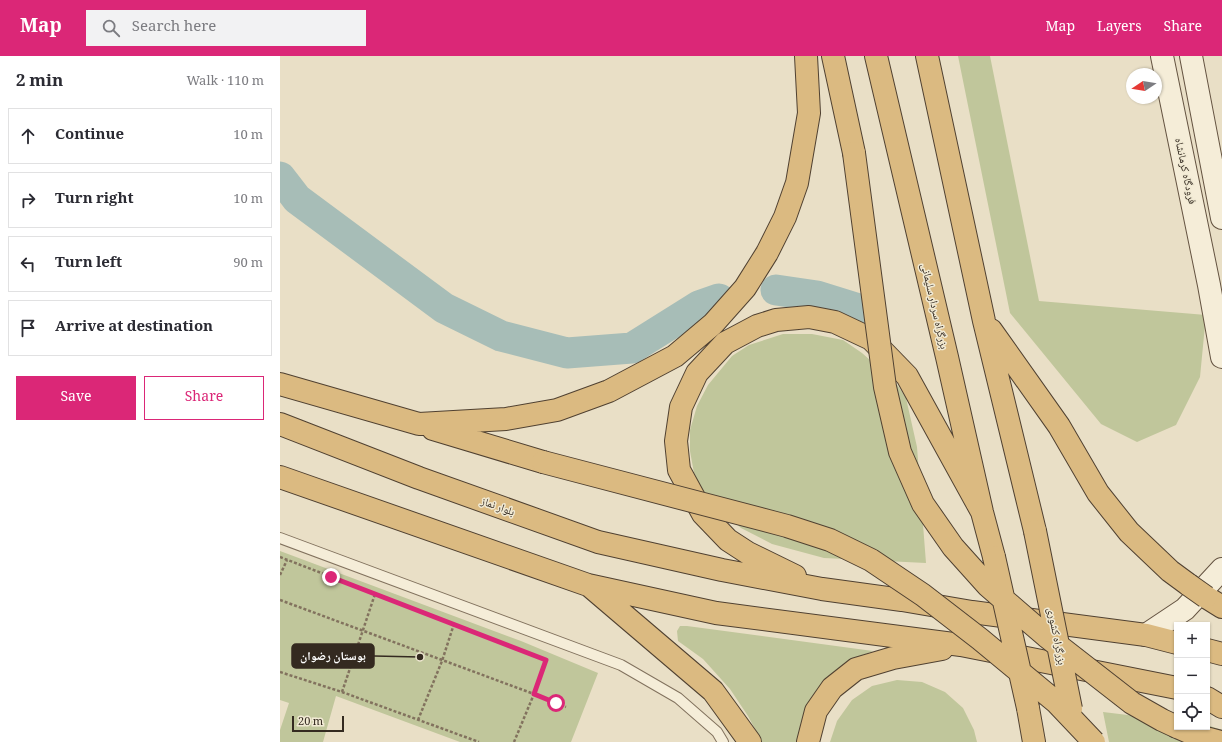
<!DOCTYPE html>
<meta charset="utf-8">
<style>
body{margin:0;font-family:Georgia,"Noto Naskh Arabic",serif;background:#f2f2f3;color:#2b2b33}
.controls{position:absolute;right:12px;bottom:12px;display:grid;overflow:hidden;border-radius:0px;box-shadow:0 1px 3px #0004}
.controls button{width:36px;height:36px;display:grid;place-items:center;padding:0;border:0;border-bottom:1px solid #e1e1e2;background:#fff;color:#2b2b33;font:20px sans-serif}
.compass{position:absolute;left:846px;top:12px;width:36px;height:36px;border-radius:50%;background:#fff;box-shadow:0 1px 3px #0004;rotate:258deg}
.scale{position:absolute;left:12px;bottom:10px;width:52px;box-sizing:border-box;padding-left:4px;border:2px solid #342a20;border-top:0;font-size:11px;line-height:14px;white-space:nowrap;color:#342a20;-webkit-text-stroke:3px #f1ead4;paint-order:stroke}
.stop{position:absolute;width:12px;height:12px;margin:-9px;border:3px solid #db2777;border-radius:50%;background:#fff}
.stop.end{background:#db2777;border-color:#fff;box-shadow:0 1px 4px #0008}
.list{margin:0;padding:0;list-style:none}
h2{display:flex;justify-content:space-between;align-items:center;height:52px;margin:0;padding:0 16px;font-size:17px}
h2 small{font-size:13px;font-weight:400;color:#7c7c81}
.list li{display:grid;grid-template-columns:26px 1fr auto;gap:12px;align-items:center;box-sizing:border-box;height:56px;margin:0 8px 8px;padding:0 8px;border:1px solid #e1e1e2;border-radius:0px}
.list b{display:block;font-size:15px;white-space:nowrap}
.list em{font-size:13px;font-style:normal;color:#7c7c81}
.actions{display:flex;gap:8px;padding:12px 16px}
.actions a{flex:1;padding:9px 0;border:1px solid #db2777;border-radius:0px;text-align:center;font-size:14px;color:#db2777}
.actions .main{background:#db2777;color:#fff}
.icon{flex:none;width:22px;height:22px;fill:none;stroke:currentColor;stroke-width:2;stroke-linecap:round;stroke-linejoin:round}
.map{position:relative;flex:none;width:942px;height:686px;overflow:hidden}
header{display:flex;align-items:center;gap:24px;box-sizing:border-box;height:56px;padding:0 20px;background:#db2777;color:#fff}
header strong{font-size:19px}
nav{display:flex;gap:22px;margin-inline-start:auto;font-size:14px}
.search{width:280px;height:36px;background:#f2f2f3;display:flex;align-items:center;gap:10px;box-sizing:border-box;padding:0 14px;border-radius:0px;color:#7c7c81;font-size:15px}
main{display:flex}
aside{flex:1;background:#fff}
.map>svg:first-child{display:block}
</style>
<header>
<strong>Map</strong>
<div class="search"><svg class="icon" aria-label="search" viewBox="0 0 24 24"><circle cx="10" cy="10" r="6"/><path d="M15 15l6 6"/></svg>Search here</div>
<nav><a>Map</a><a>Layers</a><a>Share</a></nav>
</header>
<main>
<aside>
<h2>2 min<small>Walk · 110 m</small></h2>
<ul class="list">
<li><svg class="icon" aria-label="ahead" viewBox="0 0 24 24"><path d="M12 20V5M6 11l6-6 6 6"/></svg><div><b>Continue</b></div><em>10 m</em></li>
<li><svg class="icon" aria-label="right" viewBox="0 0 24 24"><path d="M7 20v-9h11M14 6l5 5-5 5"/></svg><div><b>Turn right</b></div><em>10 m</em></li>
<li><svg class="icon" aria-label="left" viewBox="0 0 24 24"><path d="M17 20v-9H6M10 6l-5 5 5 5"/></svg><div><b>Turn left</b></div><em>90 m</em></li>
<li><svg class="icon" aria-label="arrive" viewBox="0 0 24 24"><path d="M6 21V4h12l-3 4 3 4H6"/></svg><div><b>Arrive at destination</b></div></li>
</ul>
<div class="actions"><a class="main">Save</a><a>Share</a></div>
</aside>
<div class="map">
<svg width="942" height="686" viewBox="0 0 942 686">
<rect width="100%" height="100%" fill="#e9dfc6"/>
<path fill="#c0c69b" d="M678 0H710L759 245 926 259 920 321 896 369 857 386 821 368 730 257Z
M503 278H532L563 284 582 297 616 327 626 342 637 391 646 507 544 502 492 488 461 472 425 441 414 417 410 395V374L417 350 428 329 452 300 469 289Z
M0 495 241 585 318 617 291 686H180L56 640 43 686H0V674L9 647 0 644Z
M400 570H407L593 595 566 606 541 629 530 644 521 666 518 686H482L468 660 450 633 423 603 398 585 397 575Z
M617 624 642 626 665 636 683 652 694 674 697 686H550L557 665 572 644 592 630Z
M823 656 897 665 927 671V669L942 674V686H829Z"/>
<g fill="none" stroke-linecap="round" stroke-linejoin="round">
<path stroke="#a7bdb7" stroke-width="31" d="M0 121 17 143 164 252 221 280 287 297 352 292 419 250 439 243
M496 234 537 240 582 254"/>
<defs>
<path id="service" d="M0 482 341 609 398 642 437 676 443 686"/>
<path id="secondary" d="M882 0 929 229 942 301
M911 0 942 162
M866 579 905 553 942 513"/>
<path id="trunk" d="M553 0 574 97
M596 0 667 301 702 456 714 501
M647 0 704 265 755 475
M711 274 779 370 818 437 849 476 890 515 909 529
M0 328 139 368 226 363 277 354 329 335 395 300 433 268 465 232 487 197 505 161 517 127 529 57 526 0
M0 368 139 422 318 486 442 514 542 533 622 544 692 556 866 579 897 587
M153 373 263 406
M0 421 308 529 436 557 681 589 897 632
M515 520 468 497 448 484 423 458 399 414 396 385 401 351 417 317 445 287 477 270 496 264 529 261 555 266 591 283 627 320 702 456
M311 531 433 635 470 686
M926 541 942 551
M927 594 942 598
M927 642 942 651
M748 652 754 686
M897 671 918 680 941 686
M528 686 536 655 552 632 576 613 613 602 662 593"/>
</defs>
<use href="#service" stroke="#82725e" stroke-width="12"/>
<use href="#secondary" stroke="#645341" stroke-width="24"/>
<use href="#trunk" stroke="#504131" stroke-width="24"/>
<path stroke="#82725e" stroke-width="2.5" stroke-dasharray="3 2" stroke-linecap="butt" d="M0 501 266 604 254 638 286 651
M0 519 7 504
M0 544 254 638 234 686
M0 616 62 636 199 686
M62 636 83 574 95 538
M138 664 162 605 174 568"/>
<use href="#service" stroke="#f5edd8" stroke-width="10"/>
<use href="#secondary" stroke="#f5edd8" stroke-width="22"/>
<use href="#trunk" stroke="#dbba81" stroke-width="22"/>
<defs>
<path id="trunk-bridge" d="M574 97 605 331 620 396 643 448 673 491 708 530 766 580 852 647 882 664 897 671
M263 406 507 470 550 484 591 504 643 539 700 583 776 646 814 686
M755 475 791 653
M714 501 748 652
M909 529 926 541"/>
</defs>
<use href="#trunk-bridge" stroke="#504131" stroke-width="24" stroke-linecap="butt"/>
<use href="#trunk-bridge" stroke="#dbba81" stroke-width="22"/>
</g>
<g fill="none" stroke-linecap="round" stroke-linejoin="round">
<path stroke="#db2777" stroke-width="5" d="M51 521 266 604 254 638 276 647"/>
</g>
<g text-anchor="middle" stroke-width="3" stroke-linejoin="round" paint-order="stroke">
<g font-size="11" fill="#342a20" stroke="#f1ead4">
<text transform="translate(906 115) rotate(78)" y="4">فرودگاه کرمانشاه</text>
<text transform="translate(655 250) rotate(77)" y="4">بزرگراه سردار سلیمانی</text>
<text transform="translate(218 450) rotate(20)" y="4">بلوار نماز</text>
<text transform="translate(777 580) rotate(79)" y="4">بزرگراه کشوری</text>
</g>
</g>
<path fill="none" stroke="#342a20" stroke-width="1.5" d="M140 601L94 600"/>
<circle fill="#342a20" stroke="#f1ead4" stroke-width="1.5" cx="140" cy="601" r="4"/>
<rect fill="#342a20" stroke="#342a20" stroke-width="1.5" x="12" y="588" width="82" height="24" rx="4"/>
<g font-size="12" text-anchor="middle" font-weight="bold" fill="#fff">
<text x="53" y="604">بوستان رضوان</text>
</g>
</svg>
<div class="controls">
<button>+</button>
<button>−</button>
<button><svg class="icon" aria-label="locate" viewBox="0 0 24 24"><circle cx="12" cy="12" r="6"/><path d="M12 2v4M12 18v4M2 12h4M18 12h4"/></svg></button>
</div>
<svg class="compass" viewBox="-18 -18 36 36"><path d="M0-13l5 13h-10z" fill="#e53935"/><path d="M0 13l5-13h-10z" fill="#7c7c81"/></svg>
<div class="scale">20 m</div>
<div class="stop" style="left:276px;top:647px"></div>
<div class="stop end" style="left:51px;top:521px"></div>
</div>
</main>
